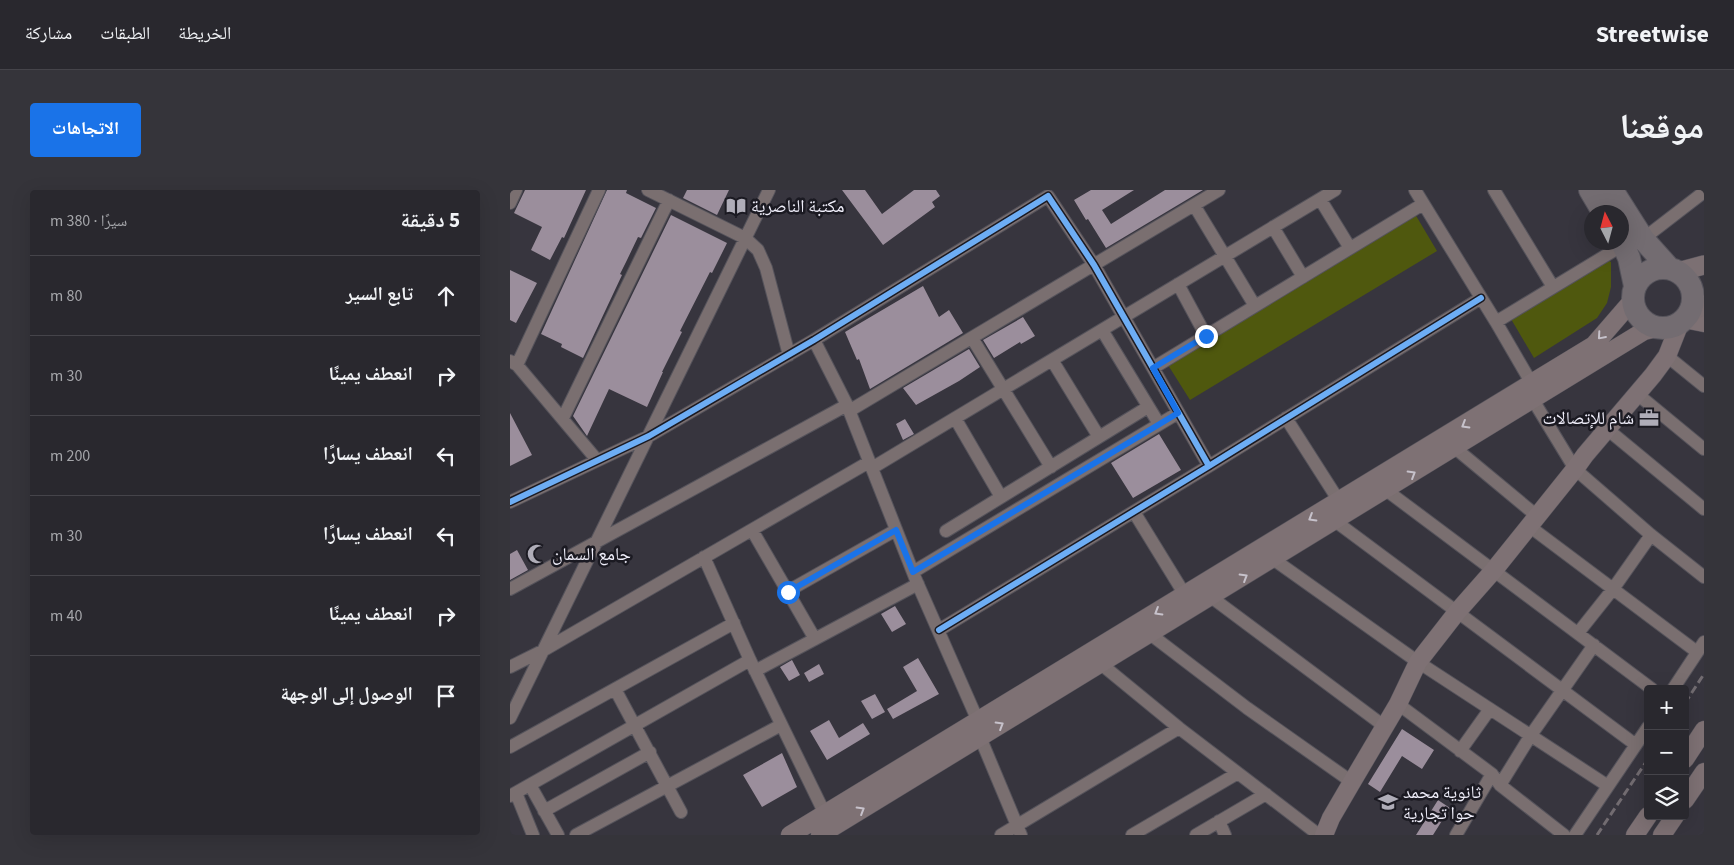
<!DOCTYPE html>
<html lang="ar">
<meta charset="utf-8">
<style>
body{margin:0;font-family:"Source Sans 3","Noto Naskh Arabic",sans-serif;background:#35343a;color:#f1f3f6;direction:rtl}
.controls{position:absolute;right:15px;bottom:15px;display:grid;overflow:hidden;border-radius:5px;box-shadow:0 5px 20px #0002}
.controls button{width:45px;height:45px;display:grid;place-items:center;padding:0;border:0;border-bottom:1px solid #45444a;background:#29282e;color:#f1f3f6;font:25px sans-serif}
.compass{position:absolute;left:1074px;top:15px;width:45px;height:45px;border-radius:50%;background:#29282e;box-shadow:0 5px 20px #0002;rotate:354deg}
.stop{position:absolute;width:15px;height:15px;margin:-11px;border:4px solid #1a73e8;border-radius:50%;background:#fff}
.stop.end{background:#1a73e8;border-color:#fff;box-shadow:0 1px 5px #0008}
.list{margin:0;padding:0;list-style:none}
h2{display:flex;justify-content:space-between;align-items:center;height:65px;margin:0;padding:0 20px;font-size:21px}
h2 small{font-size:16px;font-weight:400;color:#a5a6aa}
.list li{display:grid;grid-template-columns:32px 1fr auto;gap:15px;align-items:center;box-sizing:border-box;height:80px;padding:0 20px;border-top:1px solid #45444a}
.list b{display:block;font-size:19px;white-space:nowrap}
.list em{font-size:16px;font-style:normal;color:#a5a6aa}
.icon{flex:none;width:28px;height:28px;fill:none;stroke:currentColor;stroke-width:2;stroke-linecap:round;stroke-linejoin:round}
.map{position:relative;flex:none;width:1194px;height:645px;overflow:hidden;direction:ltr;border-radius:5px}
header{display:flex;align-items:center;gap:30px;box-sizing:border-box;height:70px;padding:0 25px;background:#29282e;border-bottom:1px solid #45444a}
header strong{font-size:24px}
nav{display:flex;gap:28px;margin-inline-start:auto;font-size:18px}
.intro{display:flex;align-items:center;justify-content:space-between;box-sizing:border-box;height:120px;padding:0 30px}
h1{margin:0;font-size:35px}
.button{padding:12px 22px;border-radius:5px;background:#1a73e8;color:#fff;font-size:18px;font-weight:700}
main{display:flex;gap:30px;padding:0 30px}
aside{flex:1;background:#29282e;border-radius:5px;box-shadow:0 5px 20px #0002}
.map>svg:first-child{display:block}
</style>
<header>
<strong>Streetwise</strong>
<nav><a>الخريطة</a><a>الطبقات</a><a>مشاركة</a></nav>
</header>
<div class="intro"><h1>موقعنا</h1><a class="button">الاتجاهات</a></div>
<main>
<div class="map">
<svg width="1194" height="645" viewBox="0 0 1194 645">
<rect width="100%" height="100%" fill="#37353e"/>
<path fill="#4f580e" d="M905 24 927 61 680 210 658 175Z
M1098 70 1101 72V97L1097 113 1087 128 1024 168 1001 129Z"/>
<path fill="#9b8e9c" d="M15 0H76L54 48 52 47 40 70 21 60 32 37 4 23Z
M97 0H117L116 3 146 18 131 48 128 47 117 70 110 84 112 85 73 168 51 157 52 154 31 144Z
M177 0H219L207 25 173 8Z
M332 0H355L372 24 404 0H426L430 6 422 12 425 17 373 55Z
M581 0H624L592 20 601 34 655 0H693L596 58 578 29 576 30 564 10Z
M161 25 217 53 202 83 200 82 170 141 172 142 152 182H153L137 217 99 199 77 246 63 226Z
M0 80 27 93 6 133 0 130Z
M413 96 429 127 439 120 453 143 360 199 349 169 347 170 335 142Z
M513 127 525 146 511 154 510 152 484 168 473 150Z
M459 159 470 177 449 191 406 215 393 198Z
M0 223 22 265 0 276Z
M395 229 404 244 393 250 386 234Z
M649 244 671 280 623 308 601 273Z
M7 360 18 380 0 390V364Z
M385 416 396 434 382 442 371 424Z
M408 468 429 504 383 529 377 519 407 501 393 477Z
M282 470 290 485 279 491 270 477Z
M309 474 314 484 299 492 294 483Z
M365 504 375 522 362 529 351 511Z
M319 530 329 548 353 533 360 544 317 570 300 541Z
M892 539 924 560 912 579 892 566 870 602 858 594Z
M272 563 287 597 252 617 233 585Z
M928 610 940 618 923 645H906Z"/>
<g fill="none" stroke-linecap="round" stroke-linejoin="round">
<defs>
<path id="street" d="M138 0 235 48 248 60 256 78 279 165
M905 0 986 132 1022 194
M984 0 1043 97
M810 9 840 58
M0 13 6 0
M684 15 745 116
M763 37 793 87
M1133 49 1194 2
M668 94 696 146
M986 132 1113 55
M592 140 649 234
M462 148 541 277
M304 150 337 215 406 390 468 531 470 547 511 645
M1157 166 1194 196
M542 170 589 247
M0 171 7 175 87 270
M7 175 89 0
M643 178 913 14
M1126 203 1194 259
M1023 210 1065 279 1141 345 1194 387
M339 221 709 0
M53 228 159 10
M445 228 491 307
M776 228 829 311
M1097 239 1194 319
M945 258 1027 326
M362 278 825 0
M876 300 1142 499
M0 312 139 246 304 150 538 6 584 75 699 276
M624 322 675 405
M825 331 1126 555
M1019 336 1187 462
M242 340 305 449
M436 341 638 217
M194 367 240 470 315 624
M763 369 908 472 1098 596
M403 382 668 223
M0 399 337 215
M278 401 386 340
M701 407 874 536
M429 440 699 276 971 108
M1068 443 1103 399 1141 345
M640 444 737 518 842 592
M591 474 669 538 809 645
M0 477 34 460 359 272
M245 481 408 394
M105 499 171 622
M1163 499 1194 452
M888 514 982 584 990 595 1054 645
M0 528 259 0
M0 557 224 433
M950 561 980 519
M20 595 48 645
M990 595 1021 545 1084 455
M6 603 23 645
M0 606 240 470
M34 621 140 562
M709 631 715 645
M66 645 271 535
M491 645 669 538
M622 645 728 583
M686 645 756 604
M946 645 982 584
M1065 645 1138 537"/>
<path id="secondary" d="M1174 129 1194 133
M1175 569 1194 540
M1175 610 1194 582
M280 645 1084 155 1123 110
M310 645 1134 141 1150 137
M814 645 821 628 842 592 888 514 908 472 947 422 984 380 1065 279 1075 265 1143 185 1157 166 1170 133
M1125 645 1138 626
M1152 645 1165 626"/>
<path id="primary" d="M1168 82 1194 75
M1179 123 1194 115"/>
<path id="highway" d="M1080 0 1093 22
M1102 0 1133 49 1159 78
M1112 52 1119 68 1125 96
M1123 108a30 30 0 1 1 60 0a30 30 0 1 1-60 0Z"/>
</defs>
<use href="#street" stroke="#55535b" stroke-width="14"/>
<use href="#secondary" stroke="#55535b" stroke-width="19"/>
<use href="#primary" stroke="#55535b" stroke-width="20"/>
<use href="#highway" stroke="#55535b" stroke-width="24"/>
<use href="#street" stroke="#7a6f70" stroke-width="12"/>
<use href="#secondary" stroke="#7e7174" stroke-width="18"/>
<use href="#primary" stroke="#7c7073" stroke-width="19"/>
<use href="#highway" stroke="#736c71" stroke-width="22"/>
<path stroke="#726c71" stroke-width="3" stroke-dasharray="8 4" stroke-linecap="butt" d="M1175 513 1194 484
M1087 645 1138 569"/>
<defs>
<path id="cycleway" d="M0 312 139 246 304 150 538 6 584 75 699 276
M429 440 699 276 971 108"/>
</defs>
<use href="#cycleway" stroke="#1b1a22" stroke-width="9"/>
<use href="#cycleway" stroke="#6dadf4" stroke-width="6"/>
</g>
<defs><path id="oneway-chevron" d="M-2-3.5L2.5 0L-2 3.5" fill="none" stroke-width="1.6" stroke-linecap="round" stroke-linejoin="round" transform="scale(1.25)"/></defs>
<g stroke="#c7c2cb">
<use href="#oneway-chevron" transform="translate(1091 146) rotate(131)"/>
<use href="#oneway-chevron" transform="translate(955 235) rotate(149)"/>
<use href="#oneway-chevron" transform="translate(902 284) rotate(-31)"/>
<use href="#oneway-chevron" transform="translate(802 328) rotate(149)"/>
<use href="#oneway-chevron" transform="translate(734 387) rotate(-31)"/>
<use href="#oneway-chevron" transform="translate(648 422) rotate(149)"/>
<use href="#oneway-chevron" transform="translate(490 535) rotate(-31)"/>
<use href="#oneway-chevron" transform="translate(351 620) rotate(-31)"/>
</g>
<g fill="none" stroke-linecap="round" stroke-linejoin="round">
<path stroke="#1a73e8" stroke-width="6" d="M278 402 386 340 403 382 668 223 643 178 696 146"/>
</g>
<defs>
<symbol id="library-bare" viewBox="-9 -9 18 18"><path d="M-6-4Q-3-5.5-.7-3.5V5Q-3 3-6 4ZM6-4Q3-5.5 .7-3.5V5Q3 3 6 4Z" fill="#afadb8" stroke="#1b1a22" stroke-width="2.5" paint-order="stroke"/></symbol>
<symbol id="office-bare" viewBox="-9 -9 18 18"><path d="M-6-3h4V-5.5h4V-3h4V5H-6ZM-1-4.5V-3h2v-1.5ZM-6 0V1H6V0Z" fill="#afadb8" stroke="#1b1a22" stroke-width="2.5" paint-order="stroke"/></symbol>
<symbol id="mosque-bare" viewBox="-9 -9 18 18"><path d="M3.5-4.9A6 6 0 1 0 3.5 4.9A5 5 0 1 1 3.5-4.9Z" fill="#afadb8" stroke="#1b1a22" stroke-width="2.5" paint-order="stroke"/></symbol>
<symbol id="school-bare" viewBox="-9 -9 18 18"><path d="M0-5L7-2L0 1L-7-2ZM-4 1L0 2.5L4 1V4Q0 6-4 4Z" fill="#afadb8" stroke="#1b1a22" stroke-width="2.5" paint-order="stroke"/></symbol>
</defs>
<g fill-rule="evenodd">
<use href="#library-bare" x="212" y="2" width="28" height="28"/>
<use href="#office-bare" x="1125" y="214" width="28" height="28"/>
<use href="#mosque-bare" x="13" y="350" width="28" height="28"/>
<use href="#school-bare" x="864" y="598" width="28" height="28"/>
</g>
<g text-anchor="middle" stroke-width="5" stroke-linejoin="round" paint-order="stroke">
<g font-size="18" fill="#efeefa" stroke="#1b1a22" text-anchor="start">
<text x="241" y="22">مكتبة الناصرية</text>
<text x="1124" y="234" text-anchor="end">شام للإتصالات</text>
<text x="42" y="370">جامع السمان</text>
<text x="893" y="608">ثانوية محمد<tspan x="893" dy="21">حوا تجارية</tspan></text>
</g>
</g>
</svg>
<div class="controls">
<button>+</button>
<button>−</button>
<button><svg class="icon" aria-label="layers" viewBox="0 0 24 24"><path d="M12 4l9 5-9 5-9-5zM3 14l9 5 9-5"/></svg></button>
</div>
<svg class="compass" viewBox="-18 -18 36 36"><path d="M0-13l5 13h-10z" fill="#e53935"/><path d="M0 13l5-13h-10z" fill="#a5a6aa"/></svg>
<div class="stop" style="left:278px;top:402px"></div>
<div class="stop end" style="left:696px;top:146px"></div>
</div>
<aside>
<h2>5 دقيقة<small>سيرًا · 380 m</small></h2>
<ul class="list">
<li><svg class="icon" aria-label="ahead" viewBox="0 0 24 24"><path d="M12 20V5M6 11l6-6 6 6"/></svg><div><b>تابع السير</b></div><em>80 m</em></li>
<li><svg class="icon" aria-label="right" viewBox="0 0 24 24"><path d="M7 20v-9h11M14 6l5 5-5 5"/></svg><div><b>انعطف يمينًا</b></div><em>30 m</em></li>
<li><svg class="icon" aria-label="left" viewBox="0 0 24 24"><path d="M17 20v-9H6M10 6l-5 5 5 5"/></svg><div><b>انعطف يسارًا</b></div><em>200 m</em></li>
<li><svg class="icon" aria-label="left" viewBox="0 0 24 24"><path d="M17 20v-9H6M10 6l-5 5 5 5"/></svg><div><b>انعطف يسارًا</b></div><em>30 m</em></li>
<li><svg class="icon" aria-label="right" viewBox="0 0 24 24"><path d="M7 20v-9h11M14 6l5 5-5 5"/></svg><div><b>انعطف يمينًا</b></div><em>40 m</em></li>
<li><svg class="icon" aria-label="arrive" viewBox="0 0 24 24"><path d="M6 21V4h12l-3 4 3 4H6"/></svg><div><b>الوصول إلى الوجهة</b></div></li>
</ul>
</aside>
</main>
